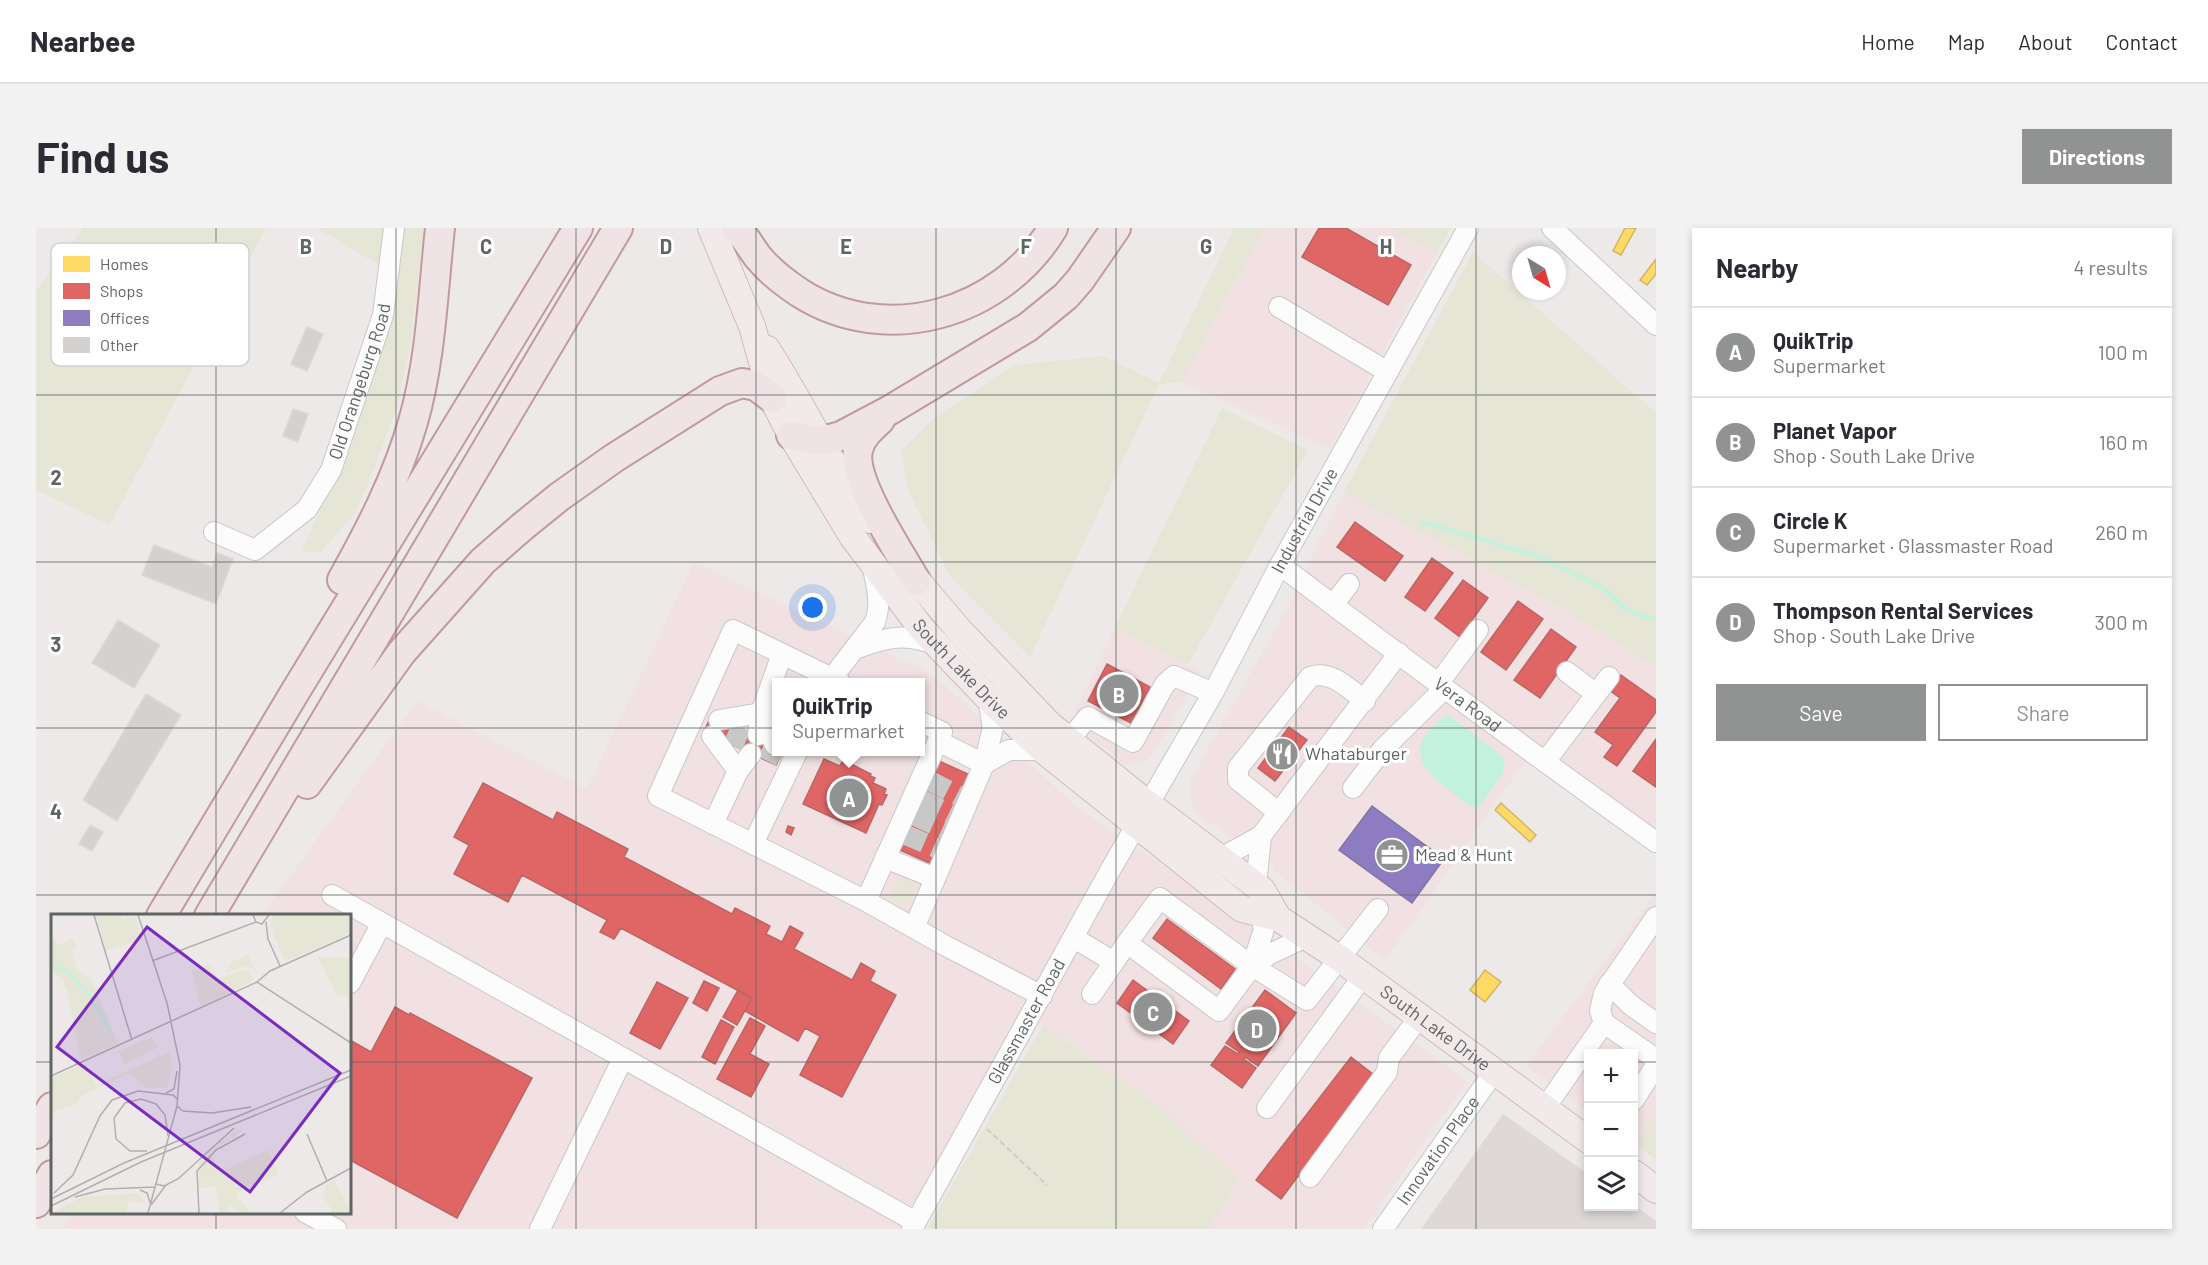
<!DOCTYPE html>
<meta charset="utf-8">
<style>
body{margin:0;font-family:Barlow,sans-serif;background:#f2f2f3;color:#2b2b33}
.controls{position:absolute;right:18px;bottom:18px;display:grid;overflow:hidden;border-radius:0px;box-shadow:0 3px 9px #0003}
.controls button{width:54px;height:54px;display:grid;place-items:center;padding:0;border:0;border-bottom:2px solid #e1e1e2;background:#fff;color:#2b2b33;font:30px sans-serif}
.compass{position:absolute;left:1476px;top:18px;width:54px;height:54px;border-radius:50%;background:#fff;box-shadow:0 3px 9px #0003;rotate:143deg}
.you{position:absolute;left:777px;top:380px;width:21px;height:21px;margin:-15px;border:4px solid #fff;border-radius:50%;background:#1a73e8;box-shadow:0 0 0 9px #1a73e833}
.badge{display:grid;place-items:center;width:39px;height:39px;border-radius:50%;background:#909392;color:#fff;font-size:20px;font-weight:700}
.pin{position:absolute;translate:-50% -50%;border:3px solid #fff;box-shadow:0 2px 6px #0006}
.popup{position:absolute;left:736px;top:450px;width:153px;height:78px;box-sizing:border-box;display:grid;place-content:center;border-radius:0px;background:#fff;filter:drop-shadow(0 2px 4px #0005);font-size:20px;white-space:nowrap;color:#7c7c81}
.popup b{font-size:22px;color:#2b2b33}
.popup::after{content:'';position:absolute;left:50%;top:100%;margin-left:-12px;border:12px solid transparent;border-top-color:#fff}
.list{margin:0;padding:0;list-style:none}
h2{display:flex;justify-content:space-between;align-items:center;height:78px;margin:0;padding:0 24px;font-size:26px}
h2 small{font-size:20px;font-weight:400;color:#7c7c81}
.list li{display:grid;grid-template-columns:39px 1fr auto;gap:18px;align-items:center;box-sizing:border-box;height:90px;padding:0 24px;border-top:2px solid #e1e1e2}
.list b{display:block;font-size:22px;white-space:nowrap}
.list p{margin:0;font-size:20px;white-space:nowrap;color:#7c7c81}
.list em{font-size:20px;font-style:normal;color:#7c7c81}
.actions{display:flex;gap:12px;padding:18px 24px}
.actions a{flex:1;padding:14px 0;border:2px solid #909392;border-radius:0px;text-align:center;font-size:21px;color:#909392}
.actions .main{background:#909392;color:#fff}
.icon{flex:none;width:33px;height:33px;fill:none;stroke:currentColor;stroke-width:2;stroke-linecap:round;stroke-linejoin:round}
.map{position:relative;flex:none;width:1620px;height:1001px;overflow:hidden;border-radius:0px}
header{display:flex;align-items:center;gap:36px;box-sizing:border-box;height:84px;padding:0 30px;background:#fff;border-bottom:2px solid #e1e1e2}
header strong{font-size:28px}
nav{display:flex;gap:33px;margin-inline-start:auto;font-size:21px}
.intro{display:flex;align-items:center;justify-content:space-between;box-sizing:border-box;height:144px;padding:0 36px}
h1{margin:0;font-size:42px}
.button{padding:15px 27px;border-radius:0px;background:#909392;color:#fff;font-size:21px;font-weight:700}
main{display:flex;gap:36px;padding:0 36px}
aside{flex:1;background:#fff;border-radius:0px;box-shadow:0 3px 9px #0003}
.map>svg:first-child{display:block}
</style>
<header>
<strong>Nearbee</strong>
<nav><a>Home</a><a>Map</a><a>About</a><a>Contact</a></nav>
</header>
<div class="intro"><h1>Find us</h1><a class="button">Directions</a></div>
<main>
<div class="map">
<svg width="1620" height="1001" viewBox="0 0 1620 1001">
<rect width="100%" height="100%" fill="#ede9e9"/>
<path fill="#f2e1e2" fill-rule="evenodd" d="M1228 0H1356L1401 25 1294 221 1145 154Z
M1308 264 1528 381 1620 439V626L1489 533 1349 733 1236 640 1238 637 1163 587 1157 581 1153 564 1155 551 1262 361 1279 320Z
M658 334 896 446 1040 578 1250 722 1431 853 1328 1001H1172L1201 952 1127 881 1008 797 980 788 869 1001H26L35 985 314 984V688L226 687 381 473 551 561ZM741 454H885V524H741Z
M1078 401 1165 444 1116 528 1106 536H1088L1034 493Z
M1620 664V886L1599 916 1598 915V826H1552V883L1490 838Z"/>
<path fill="#ded9d8" d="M1467 886 1552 946V978L1598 977 1620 993V1001H1385Z"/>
<path fill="#e5e6d6" d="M47 0H230L74 297 0 262V63Z
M281 0H388L376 108 362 176 333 254 317 288 284 325 266 323 332 169 363 49Z
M1198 0H1228L1145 154 1123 156 994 429 913 347 872 262 865 223 899 189 979 137 1067 128 1123 155Z
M1356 0H1415L1401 25Z
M1437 24 1620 185V439L1528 381 1308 264Z
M1186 180 1272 222 1152 437 1078 401Z
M866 650H870L878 654 880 660 875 672 868 677 858 674 854 668 861 653Z
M1007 797 1127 881 1202 952 1172 1001H891Z
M1620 886V932L1599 916Z"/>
<path fill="#c2f2dd" d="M1410 488 1415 489 1465 527 1469 534 1467 545 1443 579H1436C1413 560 1364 536 1393 503 1399 497 1403 491 1410 488Z"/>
<path fill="#ffd966" stroke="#cfb665" stroke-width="1.5" d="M1589 0H1600L1585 27 1577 23Z
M1620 31V46L1611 57 1604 52Z
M1465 575 1500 607 1494 614 1459 582Z
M1449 742 1465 754 1449 774 1434 762Z"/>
<path fill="#e06666" stroke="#b96665" stroke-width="1.5" d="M1283 0H1310L1375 37 1352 77 1266 29Z
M1319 294 1367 328 1349 353 1301 319Z
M1396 330 1417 345 1389 383 1369 369Z
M1427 352 1452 370 1424 409 1399 390Z
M1482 373 1507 391 1470 442 1445 424Z
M1515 401 1540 419 1504 470 1478 452Z
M1071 436 1114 459 1095 495 1052 473Z
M1585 447 1620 472V484L1581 538 1568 529 1577 517 1559 504 1584 470 1573 462Z
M675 488 731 512 741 524H746L740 537 668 504Z
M1253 499 1271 512 1239 553 1222 540Z
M1620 511V559L1597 543Z
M788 531 804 538 806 534 812 537 813 535 835 546 834 548 839 550 837 555 850 561 848 566 851 567 846 577 843 576 830 605 767 576Z
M903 533 936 548 898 637 864 622Z
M447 555 517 592 521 584 592 621 588 629 696 686 699 680 734 698 730 706 746 714 754 698 767 705 758 721 816 752 825 735 839 743 834 753 860 767 806 869 764 847 784 808 769 800 762 813 709 783 716 770 585 700 578 711 564 704 571 692 486 647 472 674 418 646 433 617 418 609Z
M752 598 758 600 755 607 750 604Z
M1131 691 1199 741 1185 761 1117 710Z
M1097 752 1153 793 1137 816 1081 775Z
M668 753 683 760 671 783 657 775Z
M621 754 652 770 624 821 594 805Z
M702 762 716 770 701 797 687 789Z
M1229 762 1260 785 1222 838 1209 829 1208 831 1220 840 1206 860 1175 837 1189 818 1202 826 1203 824 1190 815Z
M359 779 373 787 374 785 496 850 421 990 314 932V812L335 824Z
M714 790 729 798 714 826 733 836 715 869 681 851Z
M685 792 698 799 679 836 666 829Z
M1315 829 1338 847 1245 971 1220 952Z"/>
<path fill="#8e7cc3" stroke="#8075a6" stroke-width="1.5" d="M1336 578 1408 631 1376 675 1303 622Z"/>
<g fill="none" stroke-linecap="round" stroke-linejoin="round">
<path stroke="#c2f2dd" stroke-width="4" d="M1386 294 1502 328 1565 359 1591 382 1620 392"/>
</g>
<path fill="#d4d1d1" stroke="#dcd8d8" stroke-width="1.5" d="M271 99 287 106 271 143 255 136Z
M257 181 272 186 262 214 247 208Z
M118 317 176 339 181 325 197 331 180 376 106 347Z
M82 392 124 417 98 460 56 435Z
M110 466 145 487 81 593 47 572Z
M54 597 67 604 56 623 43 616Z"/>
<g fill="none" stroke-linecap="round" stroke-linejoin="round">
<path stroke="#c9c8c8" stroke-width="20" stroke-dasharray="20 10" stroke-linecap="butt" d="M697 518 705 499
M731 533 739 517
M894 553 927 570
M886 572 919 588
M879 588 912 603
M870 607 905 622"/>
<defs>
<g id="minor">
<path d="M1516 0 1620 97"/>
<path d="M1243 79 1352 144"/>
<path id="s1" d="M178 304 219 322 271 281 295 242 347 87 358 0"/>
<path id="s2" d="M1244 337C1368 431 1493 523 1620 614"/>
<path d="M1297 377 1313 356"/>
<path d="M819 421C850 409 871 404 903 418"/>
<path d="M1531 444 1560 466"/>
<path d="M793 454 839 394C846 375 840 355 836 336"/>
<path d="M804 454 697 402 622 568 830 673 910 718 1006 768"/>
<path d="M1402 456 1442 402"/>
<path d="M726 488 739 517"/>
<path d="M683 492 725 485"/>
<path d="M722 507 725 485 746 426"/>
<path d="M676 508 702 543"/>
<path d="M1033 512 1052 489 1097 514 1129 456 1138 448 1177 465"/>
<path d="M902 513 948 536"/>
<path d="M1509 534 1573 449"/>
<path d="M948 536 973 522H1007"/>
<path d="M1317 560 1346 522 1408 461"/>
<path d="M1243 585 1202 552V540L1274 449C1295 441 1313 461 1329 473"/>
<path d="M677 596 702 543 715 526"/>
<path d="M717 616 761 524"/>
<path d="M849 630 899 650"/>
<path d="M1185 630 1225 608 1363 425"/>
<path d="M1220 658 1225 608"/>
<path d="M296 667 880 994"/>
<path d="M1124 670 1216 738 1183 783 1091 715Z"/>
<path d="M830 673 906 504 885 494"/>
<path d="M1620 689 1568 765 1564 783 1568 795 1620 831"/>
<path d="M878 700 948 536 957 500 952 470"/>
<path d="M1038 710 1078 734"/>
<path d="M1216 738 1271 772 1342 681"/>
<path d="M1216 738 1234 726 1270 709"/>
<path d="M1216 738 1228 701 1225 686"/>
<path d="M314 755 346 695"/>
<path d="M1573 756 1596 778 1620 795"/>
<path d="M1056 766 1091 715"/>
<path d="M1598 872 1620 837"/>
<path d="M1231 880 1327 748"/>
<path d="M1509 880 1568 795"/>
<path d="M1274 949 1351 844 1353 830 1383 789"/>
<path d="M269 984 300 1001"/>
<path d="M504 1001 587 830"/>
<path id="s3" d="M876 1001 1076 639 1177 465 1244 337 1432 0"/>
<path id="s4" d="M1347 1001 1458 844"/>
</g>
<g id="major">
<path id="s5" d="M675 0 716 98 736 170 755 207 816 308 886 401 952 470 1007 522 1206 681 1242 690 1303 730 1552 912"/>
<path d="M731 121C767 177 795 238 834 292"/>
<path d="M867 336 924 403 1014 497 1112 576 1226 662 1242 690"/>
<path d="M1598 945 1620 962"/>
</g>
<path id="highway" d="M700 0C709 8 715 20 722 29 734 44 749 55 764 65 851 120 965 86 1017 0
M844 192C834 201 825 209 822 222 815 252 864 325 880 353
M755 207 775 212H790L805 208 854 182 992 99 1030 68 1044 52 1080 0
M306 352C334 302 361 250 377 194 395 132 397 64 404 0
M271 556 366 424 447 333 486 299 523 269 578 230 684 163 706 155 720 158 736 170
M125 688 259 464 542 0
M173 688 582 0
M0 906 16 879
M0 975 16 947"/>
</defs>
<use href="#minor" stroke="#c8c7c7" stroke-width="22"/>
<use href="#major" stroke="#d2babc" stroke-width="28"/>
<use href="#highway" stroke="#c19aa0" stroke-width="32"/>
<path stroke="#cbccc9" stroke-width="2" stroke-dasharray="6 3" stroke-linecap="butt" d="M951 901 1011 957"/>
<use href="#minor" stroke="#fcfcfc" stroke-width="20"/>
<use href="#major" stroke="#f2eaea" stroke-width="26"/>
<use href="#highway" stroke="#efe3e5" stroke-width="28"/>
</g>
<path fill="none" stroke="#5e6563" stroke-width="1.5" stroke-opacity="0.55" d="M180 0V688M360 0V1001M540 0V1001M720 0V1001M900 0V1001M1080 0V1001M1260 0V1001M1440 0V1001M0 167H1620M0 334H1620M0 500H1620M0 667H1620M0 834H16M314 834H1552M1598 834H1620M180 984V1001"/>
<defs>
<symbol id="restaurant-disc" viewBox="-11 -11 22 22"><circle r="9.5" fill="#909392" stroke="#fff"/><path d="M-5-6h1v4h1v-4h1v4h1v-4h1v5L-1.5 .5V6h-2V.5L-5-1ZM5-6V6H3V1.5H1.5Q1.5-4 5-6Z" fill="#fff"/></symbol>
<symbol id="office-disc" viewBox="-11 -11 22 22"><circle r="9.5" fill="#909392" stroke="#fff"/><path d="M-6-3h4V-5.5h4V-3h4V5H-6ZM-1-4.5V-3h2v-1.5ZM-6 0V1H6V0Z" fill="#fff"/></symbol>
</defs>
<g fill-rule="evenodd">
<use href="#restaurant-disc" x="1227" y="507" width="38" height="38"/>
<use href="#office-disc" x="1337" y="608" width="38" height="38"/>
</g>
<g text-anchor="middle" stroke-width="6" stroke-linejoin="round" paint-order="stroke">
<g font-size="18" fill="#5e6563" stroke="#fff">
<text dy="6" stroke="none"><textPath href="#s1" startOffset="250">Old Orangeburg Road</textPath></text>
<text dy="6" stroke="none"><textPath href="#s3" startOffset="810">Industrial Drive</textPath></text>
<text dy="6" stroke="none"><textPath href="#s5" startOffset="513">South Lake Drive</textPath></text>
<text dy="6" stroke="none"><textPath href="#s2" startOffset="234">Vera Road</textPath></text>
<text dy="6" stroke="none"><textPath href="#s3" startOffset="237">Glassmaster Road</textPath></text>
<text dy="6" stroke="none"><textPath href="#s5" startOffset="1112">South Lake Drive</textPath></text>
<text dy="6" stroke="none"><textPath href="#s4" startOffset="96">Innovation Place</textPath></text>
</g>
<g font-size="18" fill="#5e6563" stroke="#fff" text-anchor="start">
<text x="1269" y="532">Whataburger</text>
<text x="1379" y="633">Mead &amp; Hunt</text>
</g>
</g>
<g transform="translate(15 686)">
<rect width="300" height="300" fill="#ede9e9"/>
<path d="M45 1H69L72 6 84 2 91 25 55 37ZM222 1H300V19L234 47 219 13ZM0 17 7 32 21 24 26 33 21 36 26 55 31 61 39 63 67 129 30 146 16 76 12 67 0 57ZM197 41 204 56 194 51 174 60 180 48ZM267 43 300 44V97L295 80 286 82ZM159 50 167 64 197 55 203 66 150 93 141 57ZM101 123 107 133 74 150 67 137ZM119 138 121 155 116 174H95L79 159 29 182 26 190 6 196 1 202 0 164 34 149 45 171ZM194 214 160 239 168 258 217 236 228 261 193 274 185 281 200 299H190L179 291 177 299H169L165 273 148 274V248L182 218ZM284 267 300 299H282L272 281 276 271ZM87 279 94 290 78 286 75 299H0L31 283Z" fill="#e5e6d6"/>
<path fill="none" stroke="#c2f2dd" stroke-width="3" d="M0 50 18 59 39 82 60 119"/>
<path fill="none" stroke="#b0b0af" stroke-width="1.5" d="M43 1 81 126M87 1 116 89 129 151 126 192 97 299M202 1 205 8 211 10 218 1M215 8 217 25 229 52M101 47 205 8M206 68 219 57 300 21M0 162 206 68 300 129M115 179 123 175 126 157M126 192 132 197 161 199 200 193M256 220 276 267M96 237H79L65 225 63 204 74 189 90 185 105 190 114 201 117 222M105 270 113 272 127 265 183 214M89 276 96 279 100 291M3 279 22 261 49 202 61 186 87 177 122 181 127 186M24 283 54 275 104 273M0 285 73 249 300 156M100 291 115 271M0 292 90 248 300 162M148 299 146 257 165 236 194 220M229 299 256 278 300 254"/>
<path fill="#7b2cbf" fill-opacity="0.15" stroke="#7b2cbf" stroke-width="3" d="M96 13 289 159 199 278 6 133Z"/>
<rect width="300" height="300" fill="none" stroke="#5e6563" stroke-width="3"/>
</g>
<rect x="15" y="15" width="198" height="123" rx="9" fill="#fff" stroke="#cfd1d0" stroke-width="1.5"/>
<rect x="27" y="28" width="27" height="16" fill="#ffd966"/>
<rect x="27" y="55" width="27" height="16" fill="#e06666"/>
<rect x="27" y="82" width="27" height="16" fill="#8e7cc3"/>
<rect x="27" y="109" width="27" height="16" fill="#d4d1d1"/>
<g font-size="16" fill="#5e6563">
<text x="64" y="42">Homes</text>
<text x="64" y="69">Shops</text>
<text x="64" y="96">Offices</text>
<text x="64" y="123">Other</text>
</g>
<g font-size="20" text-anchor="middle" font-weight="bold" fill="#5e6563" stroke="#fff" stroke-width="6" stroke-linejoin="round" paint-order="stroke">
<text x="270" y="26">B</text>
<text x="450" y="26">C</text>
<text x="630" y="26">D</text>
<text x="810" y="26">E</text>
<text x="990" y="26">F</text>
<text x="1170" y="26">G</text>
<text x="1350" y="26">H</text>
<text x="20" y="257">2</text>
<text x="20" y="424">3</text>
<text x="20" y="591">4</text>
</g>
</svg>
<div class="controls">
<button>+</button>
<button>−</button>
<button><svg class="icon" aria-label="layers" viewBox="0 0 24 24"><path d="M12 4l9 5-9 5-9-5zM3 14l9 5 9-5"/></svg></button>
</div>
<svg class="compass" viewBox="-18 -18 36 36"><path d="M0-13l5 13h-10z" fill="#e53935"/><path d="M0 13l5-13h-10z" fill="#7c7c81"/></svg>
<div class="you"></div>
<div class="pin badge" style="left:813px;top:570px">A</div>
<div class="popup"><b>QuikTrip</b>Supermarket</div>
<div class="pin badge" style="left:1083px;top:466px">B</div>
<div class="pin badge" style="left:1117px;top:784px">C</div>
<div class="pin badge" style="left:1221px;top:801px">D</div>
</div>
<aside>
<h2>Nearby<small>4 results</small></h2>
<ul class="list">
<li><span class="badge">A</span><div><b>QuikTrip</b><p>Supermarket</p></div><em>100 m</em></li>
<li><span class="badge">B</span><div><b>Planet Vapor</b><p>Shop · South Lake Drive</p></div><em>160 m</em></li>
<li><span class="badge">C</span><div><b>Circle K</b><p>Supermarket · Glassmaster Road</p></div><em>260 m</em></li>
<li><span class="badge">D</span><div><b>Thompson Rental Services</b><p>Shop · South Lake Drive</p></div><em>300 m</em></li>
</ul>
<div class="actions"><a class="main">Save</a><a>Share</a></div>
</aside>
</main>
